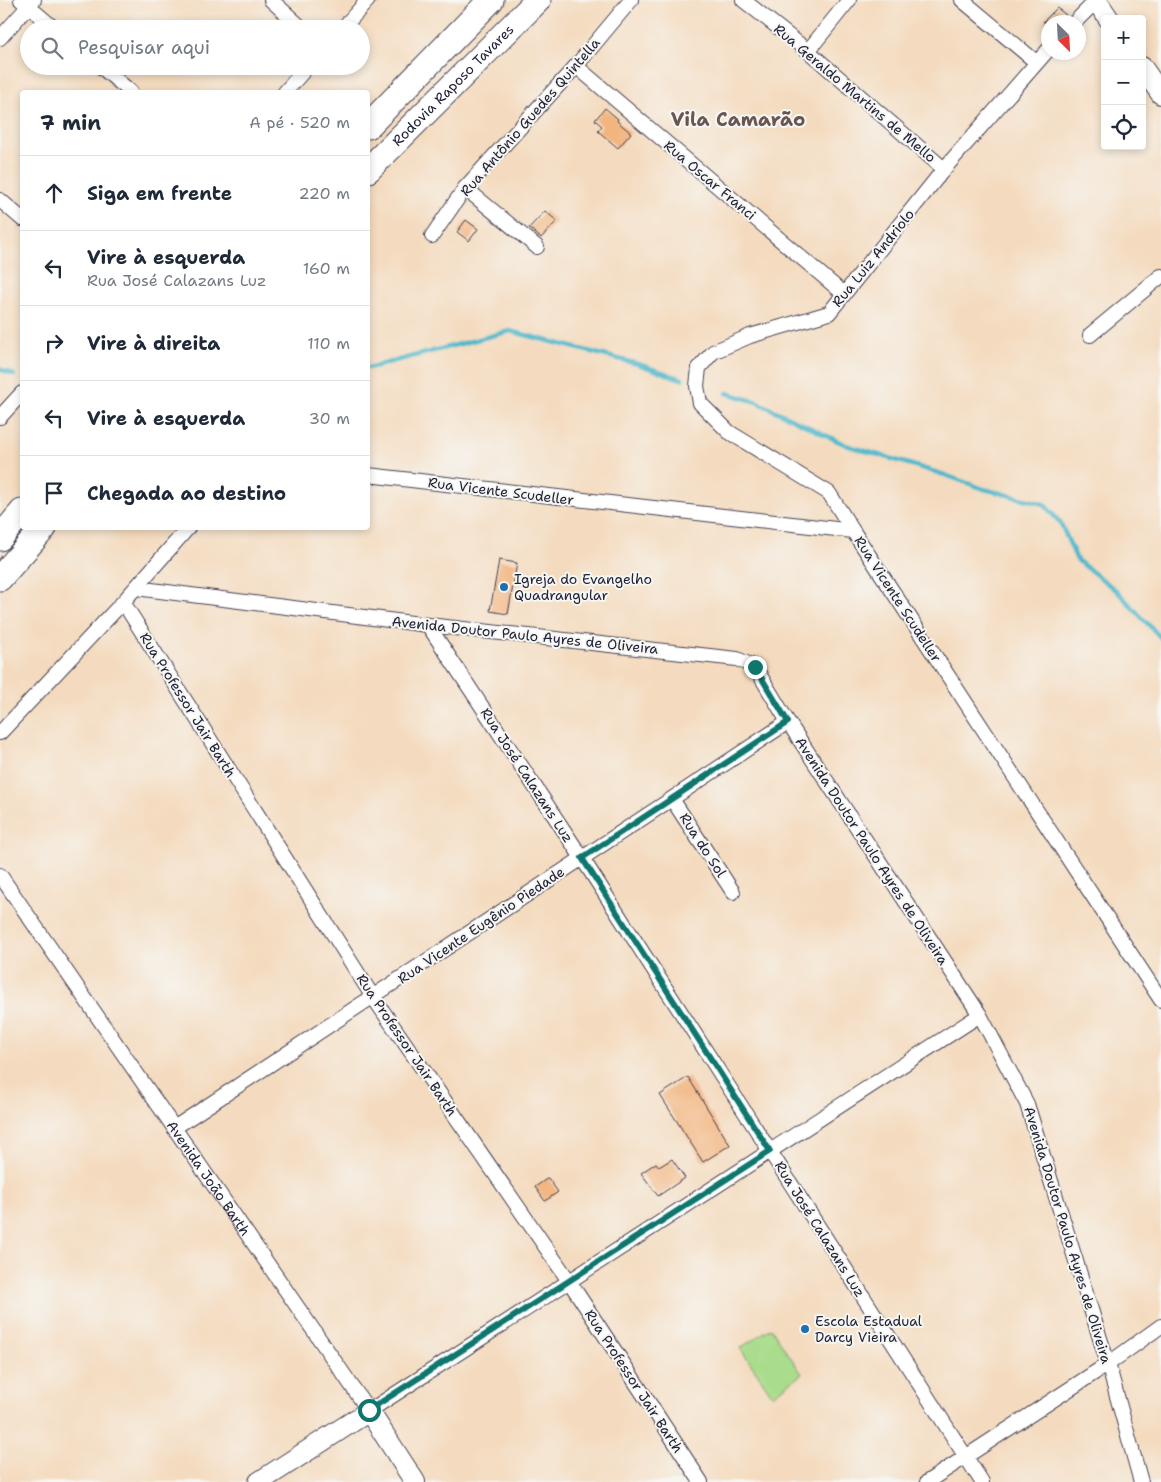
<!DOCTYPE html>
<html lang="pt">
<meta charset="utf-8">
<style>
body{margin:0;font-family:"Shantell Sans",sans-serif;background:#f2f2f3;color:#1f2937}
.controls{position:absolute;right:15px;top:15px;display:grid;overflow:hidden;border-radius:5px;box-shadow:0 2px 8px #0003}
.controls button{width:45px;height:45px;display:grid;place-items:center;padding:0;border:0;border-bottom:1px solid #e0e1e3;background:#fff;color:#1f2937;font:25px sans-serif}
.compass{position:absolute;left:1041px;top:15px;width:45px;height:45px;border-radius:50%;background:#fff;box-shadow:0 2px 8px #0003;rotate:156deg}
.stop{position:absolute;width:15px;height:15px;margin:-11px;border:4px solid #0f766e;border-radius:50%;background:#fff}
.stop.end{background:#0f766e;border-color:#fff;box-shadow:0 1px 5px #0008}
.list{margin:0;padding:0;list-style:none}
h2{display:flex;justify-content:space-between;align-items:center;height:65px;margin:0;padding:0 20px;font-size:21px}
h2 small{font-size:16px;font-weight:400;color:#747a83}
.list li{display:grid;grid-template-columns:32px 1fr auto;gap:15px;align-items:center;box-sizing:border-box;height:75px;padding:0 20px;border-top:1px solid #e0e1e3}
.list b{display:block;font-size:19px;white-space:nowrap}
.list p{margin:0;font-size:16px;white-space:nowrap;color:#747a83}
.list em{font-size:16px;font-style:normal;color:#747a83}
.icon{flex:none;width:28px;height:28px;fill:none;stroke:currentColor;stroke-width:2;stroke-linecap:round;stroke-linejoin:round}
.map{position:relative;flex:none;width:1161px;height:1482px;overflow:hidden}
.search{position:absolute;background:#fff;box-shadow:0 2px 8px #0003;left:20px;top:20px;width:350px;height:55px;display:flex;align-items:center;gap:12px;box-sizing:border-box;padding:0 18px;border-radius:28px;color:#747a83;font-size:19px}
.panel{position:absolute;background:#fff;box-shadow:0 2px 8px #0003;left:20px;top:90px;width:350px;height:440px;border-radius:5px}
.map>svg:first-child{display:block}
</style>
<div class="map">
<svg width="1161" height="1482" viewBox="0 0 1161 1482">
<rect width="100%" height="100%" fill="#f6f6f2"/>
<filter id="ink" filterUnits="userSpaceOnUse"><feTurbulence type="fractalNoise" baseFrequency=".02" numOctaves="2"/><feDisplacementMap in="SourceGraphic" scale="10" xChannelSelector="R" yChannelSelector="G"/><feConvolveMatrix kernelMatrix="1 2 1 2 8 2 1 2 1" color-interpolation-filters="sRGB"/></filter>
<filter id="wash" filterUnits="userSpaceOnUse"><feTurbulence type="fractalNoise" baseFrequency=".0096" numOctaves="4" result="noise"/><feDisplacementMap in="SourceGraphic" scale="20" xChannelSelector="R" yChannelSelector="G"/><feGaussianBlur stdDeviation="1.12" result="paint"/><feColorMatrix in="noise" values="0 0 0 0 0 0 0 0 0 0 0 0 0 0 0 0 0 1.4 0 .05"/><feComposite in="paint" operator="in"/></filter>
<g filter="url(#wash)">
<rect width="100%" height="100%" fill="#f4dbbf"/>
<path fill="#a9dc8b" stroke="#667f63" d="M771 1328 802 1374 772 1395 740 1348Z"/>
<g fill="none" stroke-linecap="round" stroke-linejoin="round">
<path stroke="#4eb8cb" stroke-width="4.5" d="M368 368 510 331 638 364 682 379
M0 369 14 375
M727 393 757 402 846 445 945 475 984 489 1044 504 1061 524 1077 560 1117 591 1161 638"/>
</g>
<g id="blocks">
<path fill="#f3b580" d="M1057 8 1066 15 1059 22H1043Z
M605 108 618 119 617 121 631 133 618 148 598 131 602 126 595 120Z
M545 211 557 221 541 238 529 228Z
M466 220 478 229 469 241 457 232Z
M499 560 517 563 508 614 490 611Z
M688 1077 730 1145 703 1162 660 1095Z
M672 1159 685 1178 658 1196 641 1173 656 1163 659 1167Z
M548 1178 558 1192 545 1201 535 1187Z"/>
</g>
</g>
<g filter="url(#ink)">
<use href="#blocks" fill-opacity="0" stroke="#423e4f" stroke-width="1"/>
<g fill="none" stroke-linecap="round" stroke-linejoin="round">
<defs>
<g id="street">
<path d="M21 0 55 29"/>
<path d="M271 0 303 29"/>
<path d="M743 0 808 51 944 169"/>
<path d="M962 0 1036 62"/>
<path d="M1075 22 1097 0"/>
<path d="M342 29 368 0"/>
<path d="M0 38 34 0"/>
<path d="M808 51 849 0"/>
<path d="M100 66 131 92"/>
<path d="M576 66 844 294"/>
<path d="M285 92 308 66"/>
<path d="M465 188 537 247"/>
<path d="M0 200 22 219"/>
<path d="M432 236 465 188 576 66 631 0"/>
<path d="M1090 335 1161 276"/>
<path d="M0 417 22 393"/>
<path d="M368 475 853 531 1161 1000"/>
<path d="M853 531 829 493 729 432 700 403 697 386 699 368 713 352 750 336 829 313 944 169 1048 50"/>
<path d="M136 588 428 625 737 659 755 667 788 722 980 1015 1027 1104 1108 1364 1141 1482"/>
<path d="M123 602 373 997 569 1281 701 1482"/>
<path d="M428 625 582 858 982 1482"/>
<path d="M0 733 123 602 188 528"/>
<path d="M672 799 733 892"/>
<path id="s1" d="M0 875 369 1411 980 1015"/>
<path d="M174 1128 788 722"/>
<path d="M927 1482 1108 1364 1161 1326"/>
</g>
<path id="secondary" d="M1096 0 1109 19
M1142 67 1161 94
M259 1482 369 1411 415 1482"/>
<g id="highway">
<path d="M368 126 491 0"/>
<path id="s2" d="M368 170 538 0"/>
<path d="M0 538 22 512"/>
<path d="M0 578 44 528"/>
</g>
</defs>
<use href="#street" stroke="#423e4f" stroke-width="16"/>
<use href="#secondary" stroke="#423e4f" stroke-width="22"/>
<use href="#highway" stroke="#423e4f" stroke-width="27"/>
<use href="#street" stroke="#fff" stroke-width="14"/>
<use href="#secondary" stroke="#fff" stroke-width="20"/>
<use href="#highway" stroke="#fff" stroke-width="25"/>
</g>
</g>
<g fill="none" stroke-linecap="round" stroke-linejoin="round" filter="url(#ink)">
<path stroke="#0f766e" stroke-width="6" d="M369 1410 770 1151 582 858 788 722 755 667"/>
</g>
<g fill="#1f6fb2" stroke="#f6f6f2" stroke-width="2">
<circle cx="504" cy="587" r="5"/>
<circle cx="805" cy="1329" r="5"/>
</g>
<g text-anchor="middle" stroke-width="4" stroke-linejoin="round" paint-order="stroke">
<g font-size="14" fill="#22223b" stroke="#f6f6f2">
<text dy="5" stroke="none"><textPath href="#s2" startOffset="120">Rodovia Raposo Tavares</textPath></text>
<text transform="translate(855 93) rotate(40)" y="5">Rua Geraldo Martins de Mello</text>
<text transform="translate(530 117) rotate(-49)" y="5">Rua Antônio Guedes Quintella</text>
<text transform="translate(710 180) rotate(40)" y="5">Rua Oscar Franci</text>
<text transform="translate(873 258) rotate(-51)" y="5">Rua Luiz Andriolo</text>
<text transform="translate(501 491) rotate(7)" y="5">Rua Vicente Scudeller</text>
<text transform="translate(898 599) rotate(57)" y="5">Rua Vicente Scudeller</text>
<text transform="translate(525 635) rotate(6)" y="5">Avenida Doutor Paulo Ayres de Oliveira</text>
<text transform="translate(188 705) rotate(58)" y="5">Rua Professor Jair Barth</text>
<text transform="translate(527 775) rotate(57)" y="5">Rua José Calazans Luz</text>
<text transform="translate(703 845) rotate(57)" y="5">Rua do Sol</text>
<text transform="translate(872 851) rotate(57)" y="5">Avenida Doutor Paulo Ayres de Oliveira</text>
<text transform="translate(481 925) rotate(-34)" y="5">Rua Vicente Eugênio Piedade</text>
<text transform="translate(407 1045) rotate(56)" y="5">Rua Professor Jair Barth</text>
<text dy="5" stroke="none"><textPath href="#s1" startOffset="368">Avenida João Barth</textPath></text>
<text transform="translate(820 1229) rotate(58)" y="5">Rua José Calazans Luz</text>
<text transform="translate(1068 1235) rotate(73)" y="5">Avenida Doutor Paulo Ayres de Oliveira</text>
<text transform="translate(634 1381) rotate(57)" y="5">Rua Professor Jair Barth</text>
</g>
<g font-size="14" fill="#22223b" stroke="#f6f6f2" text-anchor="start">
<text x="514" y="584">Igreja do Evangelho<tspan x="514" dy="16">Quadrangular</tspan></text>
<text x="815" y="1326">Escola Estadual<tspan x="815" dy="16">Darcy Vieira</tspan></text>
</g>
<g font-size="19" font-weight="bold" fill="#6b5553" stroke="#f6f6f2">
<text x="738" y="126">Vila Camarão</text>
</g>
</g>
</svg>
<div class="controls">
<button>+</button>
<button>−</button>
<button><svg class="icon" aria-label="locate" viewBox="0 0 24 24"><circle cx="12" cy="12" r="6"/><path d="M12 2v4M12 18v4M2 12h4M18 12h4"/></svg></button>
</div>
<svg class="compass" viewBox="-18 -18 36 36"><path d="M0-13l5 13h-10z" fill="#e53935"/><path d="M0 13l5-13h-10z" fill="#747a83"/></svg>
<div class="stop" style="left:369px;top:1410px"></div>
<div class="stop end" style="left:755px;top:667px"></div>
<div class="search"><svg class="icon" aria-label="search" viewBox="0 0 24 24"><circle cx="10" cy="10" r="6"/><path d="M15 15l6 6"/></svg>Pesquisar aqui</div>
<section class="panel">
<h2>7 min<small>A pé · 520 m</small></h2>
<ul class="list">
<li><svg class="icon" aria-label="ahead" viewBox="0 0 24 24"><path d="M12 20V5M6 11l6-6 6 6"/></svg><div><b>Siga em frente</b></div><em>220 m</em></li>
<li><svg class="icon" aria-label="left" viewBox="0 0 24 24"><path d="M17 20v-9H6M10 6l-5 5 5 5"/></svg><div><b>Vire à esquerda</b><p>Rua José Calazans Luz</p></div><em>160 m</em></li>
<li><svg class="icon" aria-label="right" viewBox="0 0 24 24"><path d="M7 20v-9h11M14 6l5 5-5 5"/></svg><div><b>Vire à direita</b></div><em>110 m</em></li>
<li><svg class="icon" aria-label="left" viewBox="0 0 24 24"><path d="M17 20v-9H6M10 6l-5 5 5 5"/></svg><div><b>Vire à esquerda</b></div><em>30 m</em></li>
<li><svg class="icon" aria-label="arrive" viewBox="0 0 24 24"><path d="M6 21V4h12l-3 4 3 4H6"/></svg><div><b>Chegada ao destino</b></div></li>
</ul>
</section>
</div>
